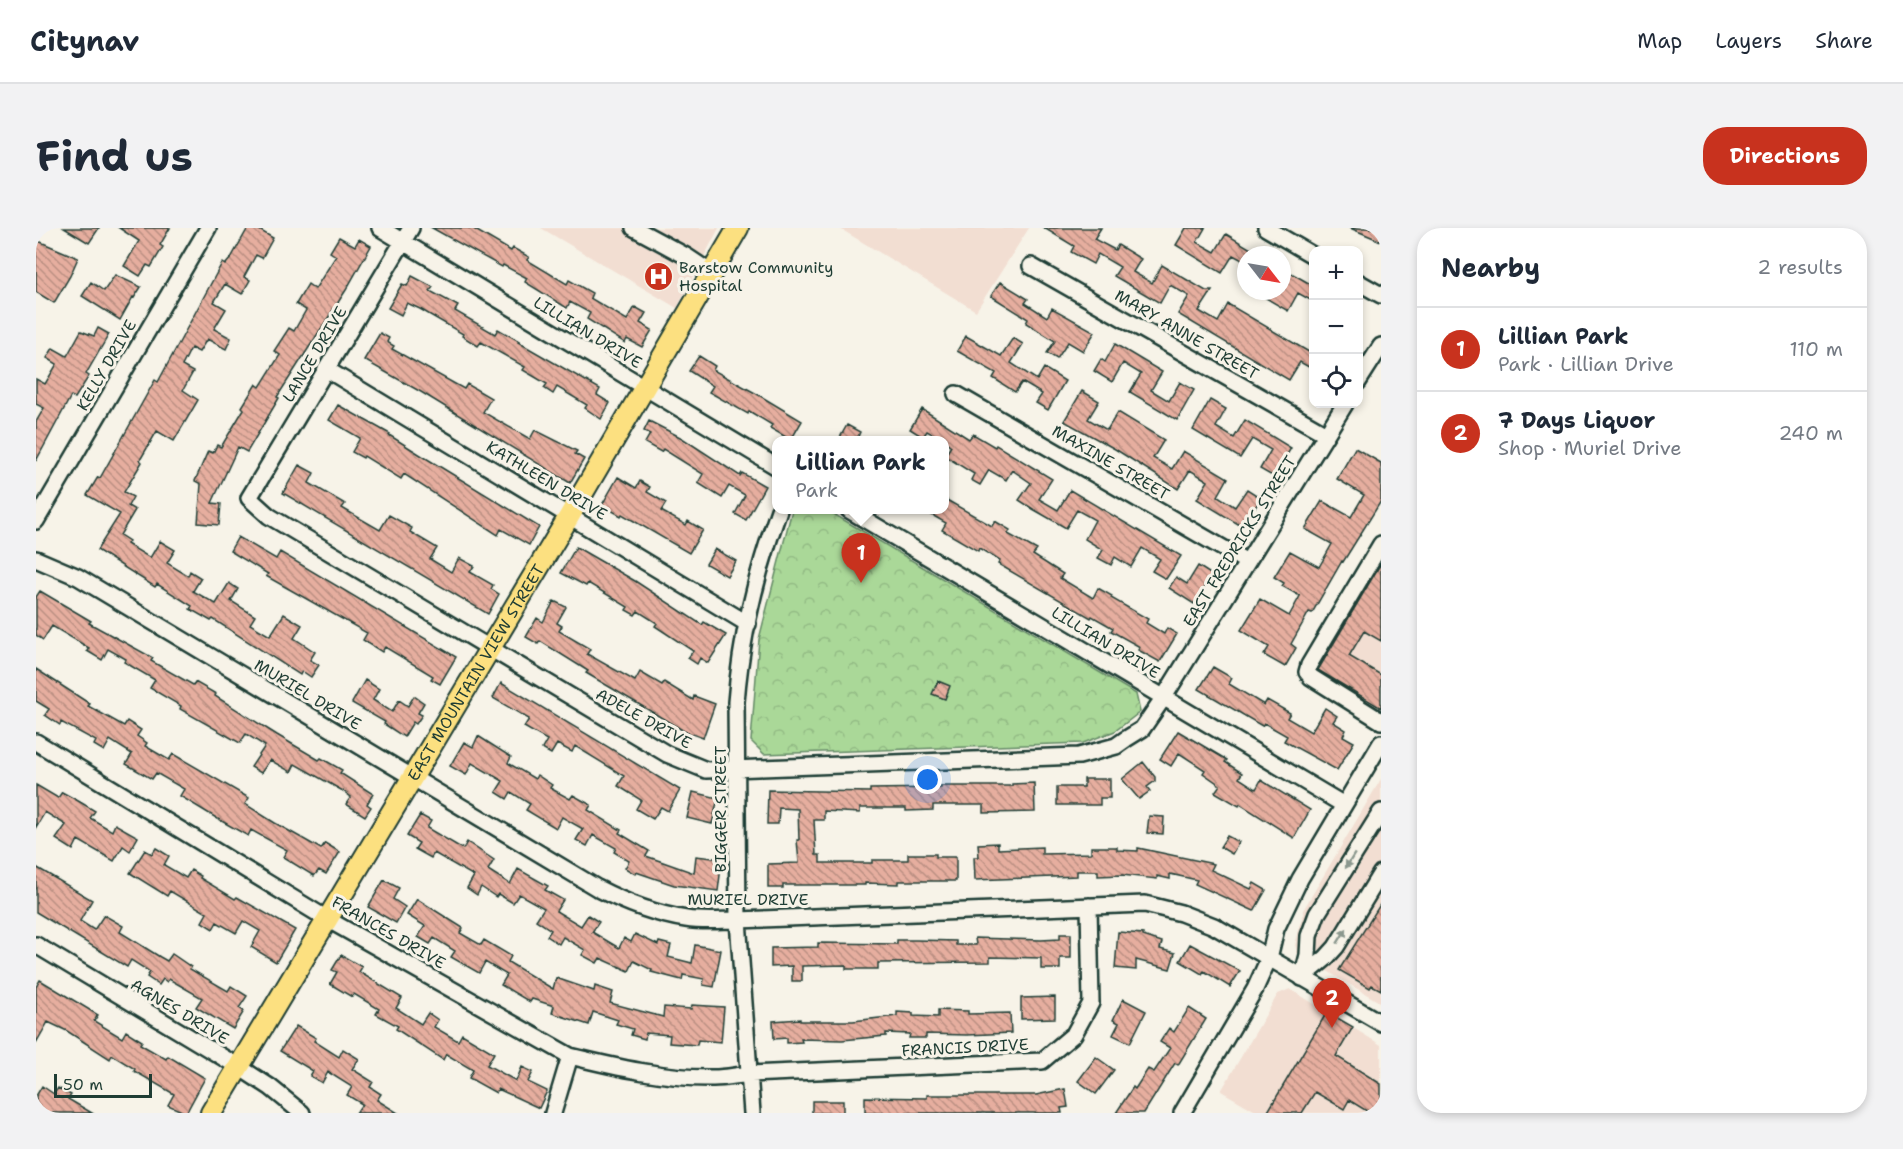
<!DOCTYPE html>
<meta charset="utf-8">
<style>
body{margin:0;font-family:"Shantell Sans",sans-serif;background:#f2f2f3;color:#1f2937}
.controls{position:absolute;right:18px;top:18px;display:grid;overflow:hidden;border-radius:12px;box-shadow:0 3px 9px #0003}
.controls button{width:54px;height:54px;display:grid;place-items:center;padding:0;border:0;border-bottom:2px solid #e0e1e3;background:#fff;color:#1f2937;font:30px sans-serif}
.compass{position:absolute;left:1201px;top:18px;width:54px;height:54px;border-radius:50%;background:#fff;box-shadow:0 3px 9px #0003;rotate:121deg}
.scale{position:absolute;left:18px;bottom:15px;width:98px;box-sizing:border-box;padding-left:6px;border:3px solid #1f3d34;border-top:0;font-size:16px;line-height:21px;white-space:nowrap;color:#1f3d34;-webkit-text-stroke:4px #f7f3e8;paint-order:stroke}
.you{position:absolute;left:892px;top:552px;width:21px;height:21px;margin:-15px;border:4px solid #fff;border-radius:50%;background:#1a73e8;box-shadow:0 0 0 9px #1a73e833}
.badge{display:grid;place-items:center;width:39px;height:39px;border-radius:50%;background:#c8321e;color:#fff;font-size:20px;font-weight:700}
.pin{position:absolute;translate:-50% -50px;filter:drop-shadow(0 2px 3px #0008)}
.pin::after{content:'';position:absolute;top:32px;width:21px;height:18px;background:inherit;clip-path:polygon(0 0,100% 0,50% 100%)}
.popup{position:absolute;left:736px;top:208px;width:177px;height:78px;box-sizing:border-box;display:grid;place-content:center;border-radius:12px;background:#fff;filter:drop-shadow(0 2px 4px #0005);font-size:20px;white-space:nowrap;color:#747a83}
.popup b{font-size:22px;color:#1f2937}
.popup::after{content:'';position:absolute;left:50%;top:100%;margin-left:-12px;border:12px solid transparent;border-top-color:#fff}
.list{margin:0;padding:0;list-style:none}
h2{display:flex;justify-content:space-between;align-items:center;height:78px;margin:0;padding:0 24px;font-size:26px}
h2 small{font-size:20px;font-weight:400;color:#747a83}
.list li{display:grid;grid-template-columns:39px 1fr auto;gap:18px;align-items:center;box-sizing:border-box;height:84px;padding:0 24px;border-top:2px solid #e0e1e3}
.list b{display:block;font-size:22px;white-space:nowrap}
.list p{margin:0;font-size:20px;white-space:nowrap;color:#747a83}
.list em{font-size:20px;font-style:normal;color:#747a83}
.icon{flex:none;width:33px;height:33px;fill:none;stroke:currentColor;stroke-width:2;stroke-linecap:round;stroke-linejoin:round}
.map{position:relative;flex:none;width:1345px;height:885px;overflow:hidden;border-radius:24px}
header{display:flex;align-items:center;gap:36px;box-sizing:border-box;height:84px;padding:0 30px;background:#fff;border-bottom:2px solid #e0e1e3}
header strong{font-size:28px}
nav{display:flex;gap:33px;margin-inline-start:auto;font-size:21px}
.intro{display:flex;align-items:center;justify-content:space-between;box-sizing:border-box;height:144px;padding:0 36px}
h1{margin:0;font-size:42px}
.button{padding:15px 27px;border-radius:24px;background:#c8321e;color:#fff;font-size:21px;font-weight:700}
main{display:flex;gap:36px;padding:0 36px}
aside{flex:1;background:#fff;border-radius:24px;box-shadow:0 3px 9px #0003}
.map>svg:first-child{display:block}
</style>
<header>
<strong>Citynav</strong>
<nav><a>Map</a><a>Layers</a><a>Share</a></nav>
</header>
<div class="intro"><h1>Find us</h1><a class="button">Directions</a></div>
<main>
<div class="map">
<svg width="1345" height="885" viewBox="0 0 1345 885">
<defs>
<pattern id="forest-crowns" width="20" height="18" patternUnits="userSpaceOnUse" patternTransform="scale(1.5)"><rect width="20" height="18" fill="#aad898"/><path d="M2 6a3 3 0 1 1 6 0M12 15a3 3 0 1 1 6 0" fill="none" stroke="#92ba84"/></pattern>
<pattern id="building-back-hatch" width="6" height="6" patternUnits="userSpaceOnUse" patternTransform="scale(1.5)"><rect width="6" height="6" fill="#e6ae9f"/><path d="M-1 5l2 2M0 0l6 6M5-1l2 2" fill="none" stroke="#ba8f82"/></pattern>
</defs>
<rect width="100%" height="100%" fill="#f7f3e8"/>
<filter id="ink" filterUnits="userSpaceOnUse"><feTurbulence type="fractalNoise" baseFrequency=".0167" numOctaves="2"/><feDisplacementMap in="SourceGraphic" scale="12" xChannelSelector="R" yChannelSelector="G"/><feConvolveMatrix kernelMatrix="1 2 1 2 8 2 1 2 1" color-interpolation-filters="sRGB"/></filter>
<g filter="url(#ink)">
<path fill="#f2ded2" d="M505 0H683L641 80Z
M803 0H993L940 83Z
M1345 329V475L1341 481 1277 443Z
M1345 551V775L1261 725 1259 717 1269 679Z
M1254 761 1345 817V885H1223L1185 863 1242 766Z"/>
<path fill="url(#forest-crowns)" stroke="#648a66" stroke-width="1.5" d="M756 282H791L1100 466 1104 484 1079 503 1047 515 728 526 715 513 723 411Z"/>
<path fill="url(#building-back-hatch)" stroke="#1f3d34" stroke-width="1.5" d="M28 0H63L53 15Z
M83 0H134L124 17 127 19 115 39 111 37 104 48 88 38 103 13Z
M212 0H220L237 10 226 30 220 27 208 49 214 52 206 66 189 56 178 74 190 81 178 101 195 110 190 121 171 111 163 124 155 120 146 138 157 144 147 162 162 172 138 213 121 203 104 232 106 234 88 264 97 269 92 278 99 282 84 307 93 313 91 316 114 330 124 313 139 322 131 335 152 348 154 343 165 350 157 363 180 376 193 355 202 361 195 373 219 388 214 396 234 408 248 386 266 397 258 410 279 424 274 432 283 437 275 449 266 443 264 447 177 391 175 393 154 381 156 378 121 356 119 359 61 322 84 286 51 267 62 249 64 250 119 152 122 154 186 35 189 37 195 30Z
M396 0H436L475 23 477 20 493 29 491 32 531 56 533 52 556 65 554 70 591 92 599 79 610 85 604 95 616 102 606 119 591 111 589 115 551 91 554 85 534 74 531 80 489 54 491 50 467 37 466 39Z
M1008 0H1065L1058 11 1079 22 1082 17 1105 31 1097 44 1116 55 1126 37 1170 63H1176L1163 83 1182 94 1192 76 1278 127V142L1264 134 1253 152 1142 86 1153 68 1134 57 1124 75 1078 48 1084 39 1062 26 1057 36 1035 24 1038 18Z
M1150 0H1169L1161 14 1179 24 1190 6 1225 27H1210V34L1197 27 1186 45 1140 17Z
M1314 0H1345V13Z
M303 9 319 18 323 11 335 18 310 62 241 169 243 170 211 224 202 219 176 275 185 276 183 297 162 295 165 256 159 253 172 223 177 225 181 217 185 219 208 181 206 179 220 156 224 159 244 127 238 123 253 100 258 103 270 82 260 76 272 56 279 61 300 28 294 24Z
M0 12 42 30 34 48 18 75 0 64Z
M1255 45 1278 58V74L1262 65 1252 83 1218 63H1246Z
M79 47 105 59 98 70 97 69 84 92 46 68 55 54 68 63Z
M376 48 397 59 394 63 422 78 419 83 459 106 462 101 483 113 482 114 564 161 561 167 574 175 565 191 549 180 551 177 521 159 517 166 508 160 511 156 487 142 489 139 445 114 442 118 426 108 427 106 384 81 371 75 365 87 352 80 366 56 371 58Z
M964 54 992 71 989 75 1011 89 1016 80 1059 104 1047 123 1032 114 1021 131 1011 125 1019 113 990 95 992 91 955 68Z
M62 100 73 106 50 146 53 148 39 170 35 168 0 233V194L8 180 0 176V151L9 156 21 136 11 130 17 120 31 128 45 103 58 108Z
M344 105 353 110 351 114 358 118 356 121 428 161 431 156 455 170 447 184 494 211 499 202 541 223 539 226 548 231 534 255 385 164 328 132Z
M930 108 965 128 977 110 987 116 975 135 1001 152 1008 140 1029 153 1012 182 1000 175 1006 166 986 154 979 164 957 150 960 145 921 123Z
M1079 116 1126 144 1115 162 1133 173 1144 154 1158 162 1141 192 1094 164 1105 146 1087 135 1076 154 1058 143 1065 131 1069 134Z
M663 128 679 138 677 142 721 166 766 193 755 212 734 200 736 197 713 183 712 186 673 164 677 158 653 143Z
M1046 163 1063 173 1052 191 1071 202 1082 184 1128 212 1117 230 1136 241 1147 223 1192 250 1182 268 1199 279 1211 261 1225 270 1207 299 1161 271 1172 253 1154 242 1142 261 1079 221 1028 193Z
M1174 172 1190 181 1180 199 1198 210 1209 192 1255 220 1238 249 1224 241 1235 222 1216 211 1204 230 1157 202Z
M302 177 354 206 353 207 388 229 503 299 493 317 465 301 462 307 368 246 365 251 328 228 327 230 316 224 324 210 293 192Z
M886 181 933 211 937 206 959 219 960 217 1016 251 1003 271 1022 282 1034 262 1145 328 1130 351 1116 343 1124 331 1106 320 1095 339 1079 329 1075 337 1062 330 1067 322 1049 311 1059 292 1041 282 1030 300 997 281 983 272 995 255 976 242 970 252 953 242 944 257 935 252 938 246 909 228 915 218 909 213 891 203 887 209 874 201Z
M613 193 646 210 704 248 706 245 729 258 710 292 699 286 709 267 693 258 686 270 662 255 667 246 627 221 625 224 609 215 614 206 608 203Z
M811 197 824 204 820 213H802Z
M1319 220 1345 235V273L1307 334 1306 333 1276 385 1273 384 1255 416 1260 420 1249 439 1228 427 1233 419 1205 402 1224 371 1253 388 1264 368 1246 358 1248 355 1238 349 1254 323 1283 339 1296 316 1269 301 1286 273 1315 289 1328 267 1301 251Z
M263 237 278 245 273 255 309 276 306 280 344 302 353 287 376 300 374 304 401 320 394 331 415 344 423 330 438 338 434 344 457 357 455 361 463 366 452 386 247 265Z
M582 249 600 260 604 253 614 259 611 264 630 275 625 283 650 297 652 293 667 302 653 325 586 286 585 288 566 277Z
M909 271 956 298 959 293 974 302 972 306 1001 322 997 327 1027 346 1024 350 1057 370 1062 360 1076 368 1075 370 1112 391 1110 395 1128 406 1131 400 1141 406 1124 434 1102 422 1104 419 1075 403 1077 400 1056 388 1055 390 962 336 964 333 943 320 942 323 906 302 910 295 887 282H909Z
M202 309 240 331 244 324 420 429 404 456 395 451 397 448 349 419 346 424 327 412 331 405 230 348 232 346 194 323Z
M540 319 599 353 666 397 668 394 690 407 672 435 664 430 661 436 652 430 657 423 619 398 621 395 602 383 599 387 590 382 592 379 552 355 550 358 525 345Z
M679 321 700 333 691 348 670 336Z
M1345 335V413L1328 403 1313 428 1345 447V480L1282 442Z
M1162 338 1176 347 1158 376 1133 360 1140 349 1151 356Z
M4 363 55 393 53 395 117 430 115 433 157 457 159 454 180 466 179 468 241 507 283 532 285 530 306 542 304 545 337 566 331 576 335 579 329 588 310 576 315 569 307 563 259 536 255 544 234 532 225 545 215 539 229 518 210 506 204 515 144 481 145 478 114 460 119 452 88 434 90 431 72 421 66 432 51 423 53 420 16 398 7 412 0 407V369Z
M518 373 530 379 521 395 526 398 523 403 554 421 551 426 599 453 604 444 626 457 628 454 657 472 658 468 679 476 667 510 648 503 550 445 552 443 504 413 502 416 490 409 501 390 507 394Z
M1177 439 1196 450 1193 456 1228 477 1231 472 1254 485 1251 490 1275 504 1289 480 1301 488 1297 494 1310 502 1307 508 1318 514 1301 542 1248 513 1251 508 1228 495 1226 498 1163 461Z
M0 441 54 476 52 478 88 498 91 493 105 502 101 508 111 515 109 518 133 532 137 526 213 570 209 576 239 595 285 621 289 615 304 624 290 646 283 642 278 648 247 629 251 622 215 602 212 608 182 591 144 568 148 561 120 545 116 551 90 536 96 526 74 512 68 523 58 517 60 513 25 494 24 497 9 487 13 481 0 473Z
M329 452 343 461 337 472 356 484 363 472 372 478 378 468 388 475 382 485 386 487 380 496 377 494 368 509 348 496 349 494 316 475Z
M902 453 914 458 909 471 896 466Z
M465 455 644 562 632 583 625 579 617 591 600 581 605 572 582 558 588 548 539 518 536 524 521 516 515 526 506 521 511 512 488 499 493 491 457 470Z
M1142 503 1191 532 1189 534 1206 545 1203 550 1220 561 1225 552 1274 582 1258 610 1204 576 1203 578 1179 564 1184 557 1167 545 1169 542 1143 525 1135 538 1124 531Z
M442 508 475 529 472 535 499 551 501 547 516 557 514 560 534 571 537 567 555 577 552 582 585 602 583 605 613 623 610 628 658 645 660 628 686 631 682 663 638 657 600 644 599 646 589 640 593 633 578 624 580 620 557 607 551 618 540 612 547 601 526 589 520 600 490 582 494 576 475 564 471 571 460 564 467 553 436 535 430 547 414 538 428 514 437 519Z
M1107 534 1119 549V553L1111 559 1114 563 1103 571 1086 551Z
M1048 551H1074V570H1064V577H1021V559H1048Z
M998 555 999 584 948 585V577H897V582L870 583V580H824V585L788 583V592H778L780 627H784V635H836V632H872V626H900V629H920V653H863V656L829 655V657H747V660H732V636L763 635 761 612H763L762 581 743 580 742 596H731L732 562 834 564V561L905 560V558H976V556Z
M0 557 22 570 26 564 44 574 59 583 54 590 76 603 79 596 102 609 94 623 87 618 78 633 42 612 37 622 20 611 30 597 9 584 0 599Z
M657 564 682 570 676 596 651 590Z
M384 587 395 593 391 600 427 621 431 614 458 632 452 642 474 656 482 641 512 658 509 662 527 672 520 683 545 698 552 687 563 694 556 704 583 720 588 710 595 714 599 706 622 717 623 714 635 717 632 729 656 735 659 717 685 722 678 759 667 757 668 751 647 747 646 752 615 744 616 742 598 733 593 743 564 730 561 735 546 727 549 722 527 709 523 716 511 708 515 702 500 692 508 680 483 666 477 675 462 666 460 669 445 659 441 667 431 660 438 648 398 625 395 630 379 621 383 615 371 608Z
M1113 588 1128 589 1127 606 1111 605Z
M1191 608 1203 614 1196 626 1184 619Z
M962 615V621L1006 619V626L1055 625V619H1081V622L1102 623V620L1178 636 1175 642 1215 661 1218 655 1230 662 1218 683 1159 656 1161 652 1134 646V651L1121 648V651L1086 647 1062 648V643H1041V648L939 652 938 629H943L942 616Z
M120 620 133 628 128 637 150 650 155 642 165 648 164 650 199 671 201 669 259 702 240 734 215 719 224 703 207 693 200 705 181 694 177 701 166 694 171 685 134 663 131 668 94 645 109 622 116 626Z
M0 639 56 672 44 693 58 702 68 687 87 698 84 704 124 729 131 733 136 726 155 739 154 741 192 763 195 758 211 768 203 780 208 783 197 801 160 779 166 770 133 751 131 754 127 751 123 757 111 749 114 744 95 732 91 739 0 684Z
M348 652 363 660 357 671 369 679 360 695 332 679Z
M381 671 427 700 424 705 445 717 448 712 475 728 472 734 517 761 520 750 558 763 559 758 577 764 574 775 627 789 628 779 655 781 656 777 688 779 685 814 662 812 661 817 633 815 634 807 610 805 609 811 595 807 597 801 580 796 582 792 557 784 553 797 516 785 518 778 496 771 494 774 465 757 471 747 449 734 443 745 415 729 419 723 398 710 394 716 382 709 389 698 371 687Z
M1345 675V762L1336 757 1334 760 1303 742Z
M1082 704 1107 706V708L1126 714 1124 721 1139 725 1134 741 1100 732V742L1079 740Z
M1024 706H1035V730H1024V741H1005V730L954 729V734L842 735V741H810V737L766 738V753H756V738L735 739V720L782 719V715L861 716V712H880L920 713V717H940L939 710 1005 712 1024 711Z
M1154 716 1204 743 1194 759 1168 743 1166 746 1144 733Z
M305 727 326 739 323 744 366 770 360 780 385 796 392 785 402 792 398 799 422 813 426 806 458 825 451 837 480 853 486 839 497 844 492 854 511 863 503 880 462 861 460 865 433 850 437 842 410 826 407 832 360 801 362 798 340 786 343 781 318 766 316 769 294 756 301 744 296 742Z
M4 752 62 787 58 793 86 810 90 803 106 813 104 816 130 831 132 828 169 850 150 885 132 877 138 866 98 843 99 841 76 827 74 831 31 803 12 794 0 815V759Z
M1019 769V790L985 791V770Z
M1087 771 1110 783 1094 815 1077 807 1083 795 1077 792Z
M1153 780 1170 791 1142 837 1139 835 1108 885H1080L1097 859 1099 861 1112 841 1118 844 1134 820 1124 814 1133 800 1138 804Z
M902 782 932 783V786L974 785 975 805 931 807 890 806V810H873L874 806 850 805V808L806 812 765 811 766 814 751 815V810L738 811 737 793 764 791V793H817L861 788V784L877 785V788L902 789Z
M1291 784 1317 799 1300 828 1345 856V885H1334L1313 872 1308 881 1279 864 1266 885H1231Z
M260 798 280 810 278 813 303 829 307 821 323 831 316 841 337 854 334 859 345 866 341 872 362 885H320L326 876 311 867 316 859 292 844 286 855 274 848 277 843 244 823Z
M1060 829 1078 842 1060 866 1042 853Z
M6 858 18 866 22 860 35 867 32 871 56 885H0V868Z
M1029 861 1032 879 1025 880 1026 885H829V869L891 870V867H1000Z
M776 873H807V885H776Z"/>
<g fill="none" stroke-linecap="round" stroke-linejoin="round">
<defs>
<path id="minor" d="M344 0 741 239
M375 0 213 270 233 288 631 526 670 542 1043 528 1080 518 1090 511 1106 501 1128 469 1309 176
M598 0 650 28 677 46
M1230 0 1278 28
M995 38 1290 206
M1322 54 1345 67
M290 141 712 396
M1322 154 1345 118
M920 166 1211 334
M813 282 1308 577
M0 293 172 0
M1345 316 1273 437 1271 444 1275 449 1345 493
M0 331 42 349 561 660C590 675 618 686 650 691 667 694 685 692 702 692L1109 676 1145 685 1178 698 1345 795
M0 514 291 691 534 828C579 839 631 851 677 850 690 850 702 847 715 846L1006 833 1038 806 1055 775 1053 678
M0 717 203 839 234 859 266 885
M1266 750 1272 727 1273 708 1281 686 1345 584
M1266 750 1290 730 1300 719 1345 645
M517 885 534 828
M716 885 702 692 700 474C705 409 721 343 743 282
M1146 885 1219 761 1233 730 1240 701 1264 651 1345 515"/>
<g id="major">
<path id="s1" d="M175 885 534 287 702 0"/>
</g>
</defs>
<use href="#minor" stroke="#1f3d34" stroke-width="20"/>
<use href="#major" stroke="#1f3d34" stroke-width="24"/>
<use href="#minor" stroke="#f7f3e8" stroke-width="15"/>
<use href="#major" stroke="#fce080" stroke-width="20"/>
</g>
<defs><path id="oneway-solid" d="M-6-.8H1V-3.2L6.5 0L1 3.2V.8H-6Z" transform="scale(1.5)"/></defs>
<g fill="#8b988e">
<use href="#oneway-solid" transform="translate(1314 633) rotate(122)"/>
<use href="#oneway-solid" transform="translate(1306 708) rotate(-58)"/>
</g>
</g>
<defs>
<symbol id="hospital-disc" viewBox="-11 -11 22 22"><circle r="9.5" fill="#c8321e" stroke="#f7f3e8"/><path d="M-5-5h3v3.5h4V-5h3V5h-3V1.5h-4V5h-3Z" fill="#fff"/></symbol>
</defs>
<g fill-rule="evenodd">
<use href="#hospital-disc" x="606" y="32" width="33" height="33"/>
</g>
<g text-anchor="middle" stroke-width="6" stroke-linejoin="round" paint-order="stroke">
<g font-size="16" fill="#1f3d34" stroke="#f7f3e8" text-anchor="start">
<text x="643" y="45">Barstow Community<tspan x="643" dy="18">Hospital</tspan></text>
</g>
<g font-size="16" fill="#1f3d34" stroke="#f7f3e8">
<text transform="translate(552 104) rotate(31)" y="6">LILLIAN DRIVE</text>
<text transform="translate(1151 106) rotate(30)" y="6">MARY ANNE STREET</text>
<text transform="translate(278 126) rotate(-59)" y="6">LANCE DRIVE</text>
<text transform="translate(70 137) rotate(-60)" y="6">KELLY DRIVE</text>
<text transform="translate(1075 234) rotate(30)" y="6">MAXINE STREET</text>
<text transform="translate(511 252) rotate(31)" y="6">KATHLEEN DRIVE</text>
<text transform="translate(1203 313) rotate(-58)" y="6">EAST FREDRICKS STREET</text>
<text transform="translate(1070 414) rotate(31)" y="6">LILLIAN DRIVE</text>
<text dy="6" stroke="none"><textPath href="#s1" startOffset="514">EAST MOUNTAIN VIEW STREET</textPath></text>
<text transform="translate(272 466) rotate(31)" y="6">MURIEL DRIVE</text>
<text transform="translate(608 490) rotate(29)" y="6">ADELE DRIVE</text>
<text transform="translate(684 581) rotate(-90)" y="6">BIGGER STREET</text>
<text x="712" y="677">MURIEL DRIVE</text>
<text transform="translate(353 704) rotate(30)" y="6">FRANCES DRIVE</text>
<text transform="translate(144 783) rotate(31)" y="6">AGNES DRIVE</text>
<text transform="translate(929 819) rotate(-3)" y="6">FRANCIS DRIVE</text>
</g>
</g>
</svg>
<div class="controls">
<button>+</button>
<button>−</button>
<button><svg class="icon" aria-label="locate" viewBox="0 0 24 24"><circle cx="12" cy="12" r="6"/><path d="M12 2v4M12 18v4M2 12h4M18 12h4"/></svg></button>
</div>
<svg class="compass" viewBox="-18 -18 36 36"><path d="M0-13l5 13h-10z" fill="#e53935"/><path d="M0 13l5-13h-10z" fill="#747a83"/></svg>
<div class="scale">50 m</div>
<div class="you"></div>
<div class="pin badge" style="left:825px;top:355px">1</div>
<div class="popup"><b>Lillian Park</b>Park</div>
<div class="pin badge" style="left:1296px;top:800px">2</div>
</div>
<aside>
<h2>Nearby<small>2 results</small></h2>
<ul class="list">
<li><span class="badge">1</span><div><b>Lillian Park</b><p>Park · Lillian Drive</p></div><em>110 m</em></li>
<li><span class="badge">2</span><div><b>7 Days Liquor</b><p>Shop · Muriel Drive</p></div><em>240 m</em></li>
</ul>
</aside>
</main>
